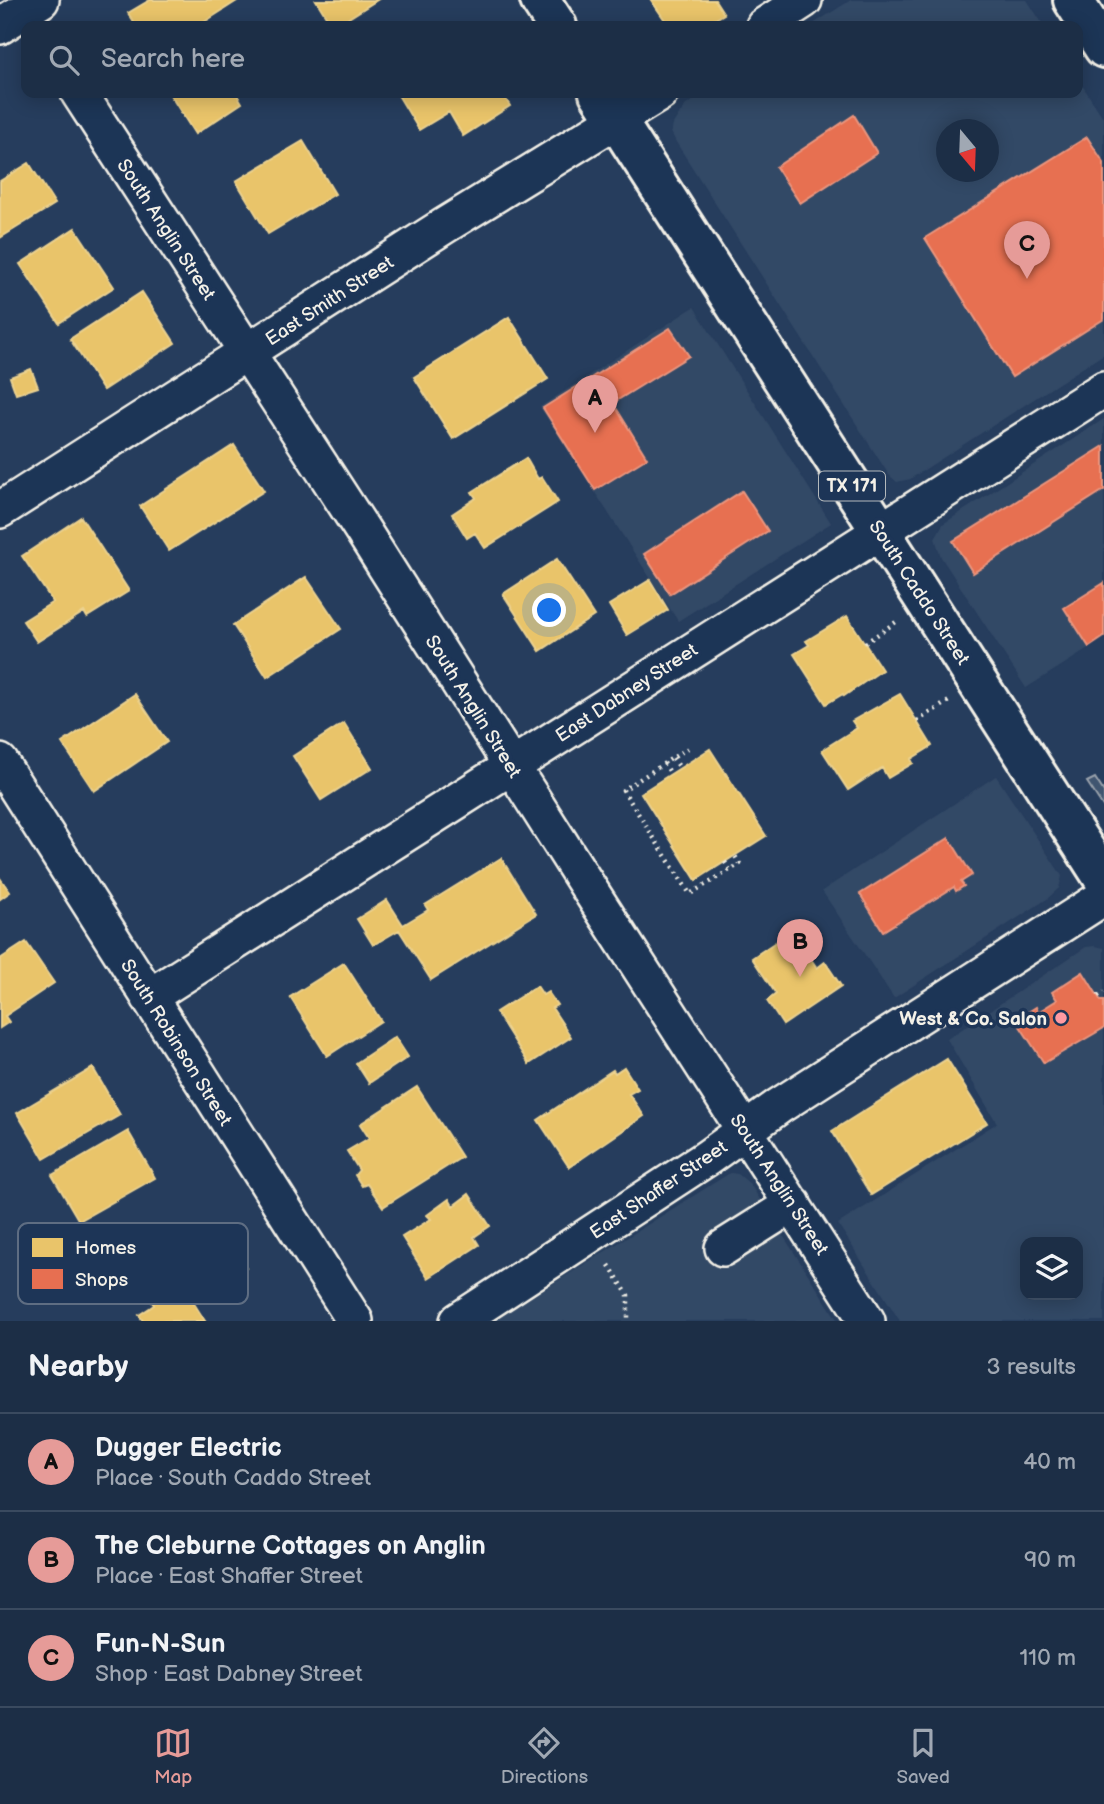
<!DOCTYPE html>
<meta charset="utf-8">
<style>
body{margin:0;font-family:"Balsamiq Sans",sans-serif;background:#293a51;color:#f1f3f6}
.controls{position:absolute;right:21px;bottom:21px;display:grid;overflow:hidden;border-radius:14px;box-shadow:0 4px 18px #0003}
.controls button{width:63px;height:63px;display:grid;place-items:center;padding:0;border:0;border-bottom:2px solid #3a4a5f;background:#1c2e46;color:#f1f3f6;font:35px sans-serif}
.compass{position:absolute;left:936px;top:119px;width:63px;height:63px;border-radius:50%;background:#1c2e46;box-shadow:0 4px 18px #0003;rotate:161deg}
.you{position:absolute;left:550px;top:611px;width:24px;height:24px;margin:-18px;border:5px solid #fff;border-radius:50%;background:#1a73e8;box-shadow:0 0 0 10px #1a73e833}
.badge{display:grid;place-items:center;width:46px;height:46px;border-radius:50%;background:#e69b98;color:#111;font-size:23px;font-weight:700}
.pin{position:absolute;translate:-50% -58px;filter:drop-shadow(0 2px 4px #0008)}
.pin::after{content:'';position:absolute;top:37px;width:24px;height:21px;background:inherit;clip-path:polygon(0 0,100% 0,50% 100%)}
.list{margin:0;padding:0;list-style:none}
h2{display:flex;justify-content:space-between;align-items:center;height:91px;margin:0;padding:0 28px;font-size:30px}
h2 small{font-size:23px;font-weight:400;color:#a0a8b3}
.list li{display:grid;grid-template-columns:46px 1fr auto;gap:21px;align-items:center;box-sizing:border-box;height:98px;padding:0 28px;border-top:2px solid #3a4a5f}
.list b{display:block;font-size:26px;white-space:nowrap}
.list p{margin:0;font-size:23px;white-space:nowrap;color:#a0a8b3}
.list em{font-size:23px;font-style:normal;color:#a0a8b3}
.icon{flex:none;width:38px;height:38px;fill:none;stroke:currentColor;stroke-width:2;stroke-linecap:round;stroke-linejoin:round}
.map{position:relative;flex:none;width:1104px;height:1321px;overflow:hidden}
.search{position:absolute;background:#1c2e46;box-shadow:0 4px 18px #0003;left:21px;right:21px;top:21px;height:77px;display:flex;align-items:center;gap:18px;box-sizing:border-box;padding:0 24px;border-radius:14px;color:#a0a8b3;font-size:26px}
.sheet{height:385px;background:#1c2e46}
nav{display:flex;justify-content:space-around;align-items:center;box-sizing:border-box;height:98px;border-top:2px solid #3a4a5f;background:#1c2e46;font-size:19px;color:#a0a8b3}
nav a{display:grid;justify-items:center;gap:4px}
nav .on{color:#e69b98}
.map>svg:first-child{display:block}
</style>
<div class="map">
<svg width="1104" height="1321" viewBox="0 0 1104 1321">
<rect width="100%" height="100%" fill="#263d5d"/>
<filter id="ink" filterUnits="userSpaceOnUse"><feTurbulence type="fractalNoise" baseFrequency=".0143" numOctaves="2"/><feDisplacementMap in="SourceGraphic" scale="14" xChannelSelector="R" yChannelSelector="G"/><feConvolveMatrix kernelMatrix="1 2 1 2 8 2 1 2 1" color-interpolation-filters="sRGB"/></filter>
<g filter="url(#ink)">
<path fill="#334966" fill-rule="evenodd" d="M851 0H1027L1044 26H810Z
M1078 79 1104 119V354L910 479 897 482 889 475 676 142 671 132 674 122 686 105 706 93H1078ZM946 130H988V172H946Z
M694 307 831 523 678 621 540 407Z
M1104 419V639L1026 688 941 557 935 538 943 524Z
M996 776 1062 876 1059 888 1047 899 894 998 822 891Z
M1095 946 1104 948V1321H900L838 1224 997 1123 947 1039 1086 947ZM1025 1242H1078V1295H1025Z
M730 1173 738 1174 750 1184 838 1321H494Z"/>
<path fill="#40546f" stroke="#9aa2ac" stroke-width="2" d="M1095 778 1104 792V808L1087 782Z"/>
<path fill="#e9c46a" stroke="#ecd290" stroke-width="2" d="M150 0H237V1L198 26H136L128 13Z
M316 0H377L336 26H332Z
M651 0H715L724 14 704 26H669Z
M169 93H236L242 103 195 134Z
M403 93H502L510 106 463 136 449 112 419 130 398 95Z
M303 141 335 194 268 234 236 181Z
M29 163 55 204 0 238V181Z
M75 228 114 287 59 323 20 264Z
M142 292 175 343 103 390 70 339Z
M509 317 548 379 453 439 414 377Z
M31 369 38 387 16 394 10 377Z
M234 445 264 491 169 551 140 506Z
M526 458 538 479 542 477 558 502 485 548 475 533 467 538 452 514 476 498 472 492Z
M81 517 129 591 87 617 84 612 37 642 23 621 53 602 22 556Z
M557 559 594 616 540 651 503 594Z
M306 577 341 629 267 677 233 625Z
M650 580 668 610 627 635 609 605Z
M847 616 882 670 844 696 843 694 826 704 794 654 809 645 806 641Z
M135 694 167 742 94 791 62 743Z
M900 694 932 746 911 759 913 763 888 778 882 768 848 790 822 750 857 728 852 721Z
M344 723 372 768 321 800 293 756Z
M710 749 766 836 696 880 641 793Z
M501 858 536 914 431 980 399 930 373 945 357 919 387 900 403 925 428 910 425 905Z
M0 878 10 892 0 899Z
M792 931 817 968 825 962 841 986 783 1025 767 1001 776 994 752 958Z
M26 942 54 983 5 1016 9 1022 0 1028V959Z
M344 963 381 1021 327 1056 290 997Z
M537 986 543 995 548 992 557 1005 552 1008 571 1037 529 1064 496 1012Z
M395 1037 408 1057 369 1083 356 1063Z
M947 1059 987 1123 871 1195 832 1131Z
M624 1067 638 1089 629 1094 644 1116 569 1167 538 1120 613 1070 615 1073Z
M93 1068 120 1115 44 1159 17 1113Z
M417 1087 462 1157 383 1207 367 1184 362 1186 355 1175 359 1170 347 1151 369 1138 360 1124Z
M128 1131 155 1178 79 1221 52 1175Z
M469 1194 490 1226 474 1237 479 1245 428 1278 402 1237 431 1219 427 1215 449 1199 453 1206Z
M220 1228 246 1268 193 1302 205 1321H143L139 1315 154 1305 151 1300 170 1288 158 1269Z"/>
<path fill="#e76f51" stroke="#eb967e" stroke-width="2" d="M854 115 877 153 800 203 776 167Z
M1087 137 1104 163V319L1012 377 925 238Z
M670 328 689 356 613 403 647 458 595 490 543 408Z
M1104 446V490L973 573 953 541Z
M742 491 768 531 670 594 644 554Z
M1104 583V637L1089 647 1064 608Z
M949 838 972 875 961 882 964 886 956 891 954 887 883 931 860 894Z
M1083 972 1101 1001H1104V1028L1044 1063 1016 1020 1036 1007 1038 1012 1057 1000 1052 992Z"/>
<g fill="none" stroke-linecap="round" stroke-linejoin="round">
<defs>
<path id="minor" d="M0 26 41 0
M764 26 804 0
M79 93 363 531 590 890 867 1321
M0 510 444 226 660 93
M0 762 355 1321
M149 997 1104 389
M723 1248 793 1204
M458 1321 707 1158 779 1106 1104 897"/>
<path id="major" d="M540 0 557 26
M1073 0 1104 48
M599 93 1104 879"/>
</defs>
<use href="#minor" stroke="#f4f1e8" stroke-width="40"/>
<use href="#major" stroke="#f4f1e8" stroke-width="44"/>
<path stroke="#f4f1e8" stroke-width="4.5" stroke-dasharray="2 5" stroke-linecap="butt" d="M865 643 896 622
M917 721 949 701
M688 748 623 790 690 894 740 864 735 856
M673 758 680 768
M664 763 671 774
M725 862 730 870
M1098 996 1104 992
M609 1265 628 1295V1321"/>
<use href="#minor" stroke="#1d3557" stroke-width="35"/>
<use href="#major" stroke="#1d3557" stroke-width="38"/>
</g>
</g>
<circle fill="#ff9aa2" stroke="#1d3557" stroke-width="2.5" cx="1061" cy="1018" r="7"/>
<g text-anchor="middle" stroke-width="7" stroke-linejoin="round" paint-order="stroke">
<rect fill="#1d3557" stroke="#b4b9bc" stroke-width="2" x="819" y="471.5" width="66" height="29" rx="5"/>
<g font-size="18" font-weight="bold" fill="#f4f1e8">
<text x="852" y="492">TX 171</text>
</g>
<g font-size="19" fill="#f4f1e8" stroke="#1d3557">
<text transform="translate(167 229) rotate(57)" y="7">South Anglin Street</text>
<text transform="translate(329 300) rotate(-33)" y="7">East Smith Street</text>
<text transform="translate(920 592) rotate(57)" y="7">South Caddo Street</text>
<text transform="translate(626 692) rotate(-33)" y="7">East Dabney Street</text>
<text transform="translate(474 706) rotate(58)" y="7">South Anglin Street</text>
<text transform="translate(177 1042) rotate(58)" y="7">South Robinson Street</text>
<text transform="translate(780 1184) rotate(57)" y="7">South Anglin Street</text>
<text transform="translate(658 1189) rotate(-34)" y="7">East Shaffer Street</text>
</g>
<g font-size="19" font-weight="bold" fill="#f4f1e8" stroke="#1d3557" text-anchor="end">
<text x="1047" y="1025">West &amp; Co. Salon</text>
</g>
</g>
<rect x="18" y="1223" width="230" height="81" rx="10" fill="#1d3557" stroke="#5e6d82" stroke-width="2"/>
<rect x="32" y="1238" width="31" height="19" fill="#e9c46a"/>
<rect x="32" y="1269" width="31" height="20" fill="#e76f51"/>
<g font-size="19" fill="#f4f1e8">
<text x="75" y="1254">Homes</text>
<text x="75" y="1286">Shops</text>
</g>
</svg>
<div class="controls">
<button><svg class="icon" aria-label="layers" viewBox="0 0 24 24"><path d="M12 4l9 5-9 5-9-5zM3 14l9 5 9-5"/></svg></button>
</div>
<svg class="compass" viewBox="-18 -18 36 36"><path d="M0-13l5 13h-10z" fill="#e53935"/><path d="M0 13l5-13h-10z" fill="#a0a8b3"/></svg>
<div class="you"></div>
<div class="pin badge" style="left:595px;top:433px">A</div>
<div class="pin badge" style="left:800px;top:977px">B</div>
<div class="pin badge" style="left:1027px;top:279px">C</div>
<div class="search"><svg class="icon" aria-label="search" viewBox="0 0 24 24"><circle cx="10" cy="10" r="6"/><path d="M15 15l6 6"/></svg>Search here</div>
</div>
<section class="sheet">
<h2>Nearby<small>3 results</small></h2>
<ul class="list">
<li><span class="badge">A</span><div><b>Dugger Electric</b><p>Place · South Caddo Street</p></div><em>40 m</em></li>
<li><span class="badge">B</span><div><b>The Cleburne Cottages on Anglin</b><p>Place · East Shaffer Street</p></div><em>90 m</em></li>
<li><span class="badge">C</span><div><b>Fun-N-Sun</b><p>Shop · East Dabney Street</p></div><em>110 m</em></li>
</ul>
</section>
<nav>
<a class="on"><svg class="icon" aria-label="map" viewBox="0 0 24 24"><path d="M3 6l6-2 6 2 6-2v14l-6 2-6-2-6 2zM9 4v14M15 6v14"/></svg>Map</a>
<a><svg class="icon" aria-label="directions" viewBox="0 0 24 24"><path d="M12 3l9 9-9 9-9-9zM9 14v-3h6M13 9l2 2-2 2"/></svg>Directions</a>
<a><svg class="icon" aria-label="saved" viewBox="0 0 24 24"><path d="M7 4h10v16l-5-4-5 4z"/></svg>Saved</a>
</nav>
